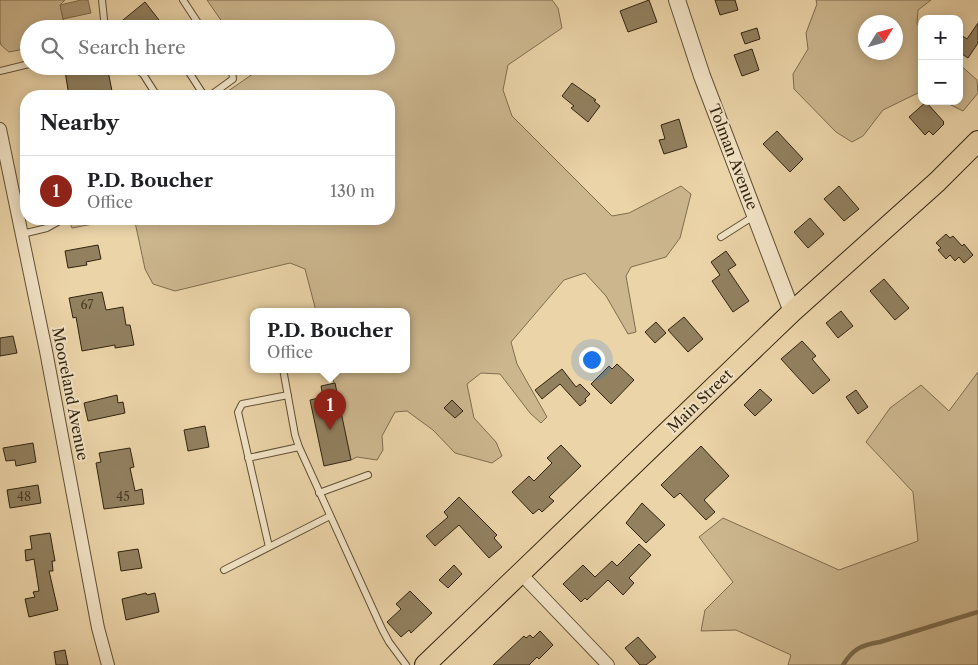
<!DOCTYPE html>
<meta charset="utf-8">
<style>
body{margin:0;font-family:"Libre Caslon Text",serif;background:#f2f2f2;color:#202124}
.controls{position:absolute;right:15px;top:15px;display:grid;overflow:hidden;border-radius:10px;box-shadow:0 2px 12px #0003}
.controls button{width:45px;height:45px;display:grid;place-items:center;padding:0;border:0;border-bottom:1px solid #e0e0e0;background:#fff;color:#202124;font:25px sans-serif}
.compass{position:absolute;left:858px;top:15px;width:45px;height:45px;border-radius:50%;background:#fff;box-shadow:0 2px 12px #0003;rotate:53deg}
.you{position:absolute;left:591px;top:359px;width:18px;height:18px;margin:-12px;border:4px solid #fff;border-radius:50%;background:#1a73e8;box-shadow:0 0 0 8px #1a73e833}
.badge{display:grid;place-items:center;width:32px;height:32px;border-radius:50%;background:#8f2418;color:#fff;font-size:16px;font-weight:700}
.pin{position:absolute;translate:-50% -41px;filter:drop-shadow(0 1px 2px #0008)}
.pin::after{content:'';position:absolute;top:26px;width:18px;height:15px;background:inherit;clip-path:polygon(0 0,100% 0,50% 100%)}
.popup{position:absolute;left:250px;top:308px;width:160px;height:65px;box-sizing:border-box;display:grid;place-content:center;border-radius:10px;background:#fff;filter:drop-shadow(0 1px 4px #0005);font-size:16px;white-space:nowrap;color:#757577}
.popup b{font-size:19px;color:#202124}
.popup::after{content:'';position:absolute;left:50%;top:100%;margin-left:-10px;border:10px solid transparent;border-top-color:#fff}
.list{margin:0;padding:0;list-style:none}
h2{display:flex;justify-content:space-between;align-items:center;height:65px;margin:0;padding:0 20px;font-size:21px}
h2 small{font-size:16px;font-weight:400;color:#757577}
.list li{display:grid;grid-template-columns:32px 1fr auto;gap:15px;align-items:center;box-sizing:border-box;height:70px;padding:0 20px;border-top:1px solid #e0e0e0}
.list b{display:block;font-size:19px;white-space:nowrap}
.list p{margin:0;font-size:16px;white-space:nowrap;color:#757577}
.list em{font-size:16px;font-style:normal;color:#757577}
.icon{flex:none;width:28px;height:28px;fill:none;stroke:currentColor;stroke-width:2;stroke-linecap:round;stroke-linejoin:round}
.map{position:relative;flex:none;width:978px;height:665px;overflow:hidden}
.search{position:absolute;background:#fff;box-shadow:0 2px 12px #0003;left:20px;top:20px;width:375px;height:55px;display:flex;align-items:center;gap:12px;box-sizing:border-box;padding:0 18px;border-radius:28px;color:#757577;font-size:19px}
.panel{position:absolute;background:#fff;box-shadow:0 2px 12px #0003;left:20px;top:90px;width:375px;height:135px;border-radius:20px}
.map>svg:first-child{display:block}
</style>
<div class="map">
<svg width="978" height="665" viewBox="0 0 978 665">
<rect width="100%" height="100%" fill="#ebd4a8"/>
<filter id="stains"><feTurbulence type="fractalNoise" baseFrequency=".004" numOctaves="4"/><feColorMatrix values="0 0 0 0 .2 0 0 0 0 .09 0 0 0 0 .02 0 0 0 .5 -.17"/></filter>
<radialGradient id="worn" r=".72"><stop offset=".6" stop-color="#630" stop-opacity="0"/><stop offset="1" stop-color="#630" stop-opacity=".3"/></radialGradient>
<path fill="#ccb68e" stroke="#7f6d4f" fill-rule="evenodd" d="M0 0H65L60 5 64 22 43 27V29H29V48L9 52 1 45 0 41Z
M207 0H552L558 8 562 28 508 65 503 90 512 116 612 216 629 213 681 186 691 194 680 238 666 257 631 267 626 276 636 332 628 334 606 296 585 273 564 280 511 342 517 364 547 417 541 423 530 413 500 374 481 373 467 384 474 418 496 442 502 456 492 463 455 453 433 430 407 411 395 412 382 436 383 450 377 460 357 457 351 460 331 369H406V311H316L305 269 290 263 175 291 153 284 145 269 135 222 123 219H389V96H221L257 71 254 66H386V29H227Z
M816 0H931L918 10 917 24 922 30V91L883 110 863 136 852 142 836 132 794 89 793 74 808 49 806 33 817 4ZM896 22V52H866V22Z
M959 64 977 80 978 93 963 111 943 101H959Z
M72 219H119L72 228 69 221Z
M978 372V665H788L791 655 736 630 701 631 705 610 733 582 699 537 723 518 839 570 918 541 913 492 866 442 890 408 921 385 949 411Z"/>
<path fill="#ac9874" stroke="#7b6a4c" d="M81 0H88L91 13 63 19 60 5Z"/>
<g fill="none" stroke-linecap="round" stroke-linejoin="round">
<path stroke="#7b6a4c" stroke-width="4.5" d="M843 665C853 649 861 645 880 642L978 612"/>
</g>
<path fill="#92805f" stroke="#322410" d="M649 0 657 22 628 32 620 11Z
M715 0H735L738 10 720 15Z
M145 2 166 29H112Z
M978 23V43L968 58 959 52V34L967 39Z
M757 28 760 39 745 44 741 33Z
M752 49 759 70 742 76 734 55Z
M91 66H107L113 96H69L65 71Z
M572 83 596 100 594 101 600 106 588 122 571 108 574 106 562 96Z
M926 102 944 122 943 123 944 124 933 135 929 131 925 135 909 117Z
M679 119 687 147 664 154 659 140 665 139 661 125Z
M777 131 803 159 790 172 763 144Z
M839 186 859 209 844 221 824 199Z
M810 218 824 234 808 248 794 232Z
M946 234 950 238 953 236 962 246 964 244 973 255 964 263 959 257 955 261 950 255 946 259 938 250 941 248 936 243Z
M98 245 101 259 86 262 87 265 68 268 65 251Z
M726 251 736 265 728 270 749 301 733 312 712 281 720 275 711 262Z
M884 279 909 308 895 320 870 291Z
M102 292 106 310 123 307 126 325H130L134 345 115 348V345L82 351 76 317 73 318 69 298Z
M841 311 853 326 838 338 826 323Z
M684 317 703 339 688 352 668 330Z
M656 322 666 333 655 343 645 332Z
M13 336 17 353 0 356V338Z
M802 341 816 356 812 359 830 380 813 394 781 359Z
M617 364 634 380 611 404 591 384 609 366 612 369Z
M562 369 576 387 580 384 590 394 585 399 586 401 580 406 560 384 542 399 535 390Z
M335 383 351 460 324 466 310 400 323 397 321 386Z
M760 389 772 400 755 416 744 405Z
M856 390 868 407 858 414 846 397Z
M117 395 118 403 123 402 125 413 88 421 84 403Z
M452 400 463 411 455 418 444 408Z
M205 426 209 447 188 451 184 430Z
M33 443 36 462 16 466 15 460 6 461 3 448Z
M561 445 581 466 549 497 554 501 542 512 539 509 533 514 512 492 529 476 534 481 552 463 547 458Z
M701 446 729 476 704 500 715 512 706 520 680 493 674 498 661 485Z
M130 448 134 467 130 468 135 491 142 489 144 504 104 509 96 463 101 462 99 453Z
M38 485 41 503 10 508 7 490Z
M459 497 497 535 494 538 502 547 489 558 459 525 435 546 426 536 448 517 444 512Z
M642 503 665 525 646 543 626 523Z
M50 533 55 561H52L53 571H49L58 610 29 617 25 599 35 597 33 592 39 591 34 559 26 561 25 550 32 549 30 536Z
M639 544 651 555 629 578 634 583 623 595 608 580 587 600 585 598 581 602 563 584 583 565 595 577 612 561 617 566Z
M138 549 142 568 121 571 118 552Z
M454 565 462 574 448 588 439 580Z
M410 591 432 613 411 633 409 630 401 637 387 622 401 609 396 604Z
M146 593 147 595 155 593 159 612 126 620 122 599Z
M540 631 553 645 539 659 537 657 529 665H493L524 636 526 638 530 635 533 638Z
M638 637 656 657 646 665H640L625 648Z
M65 650 68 665H56L54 652Z"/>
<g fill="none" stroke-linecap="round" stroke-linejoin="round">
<defs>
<path id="service" d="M102 0 105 29
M183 0 202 29
M131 66 143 74 157 96
M185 66 203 94 211 95 233 79 232 71 229 66
M0 71 29 64
M22 234 47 228 63 219
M721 237 754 216
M283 369 295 435 299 447 382 629 389 642 406 665
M248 458 299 447
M319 493 368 475
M269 547 238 412 242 404 288 395
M224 570 330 516"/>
<path id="minor" d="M0 129 46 351 98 628 108 665
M521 574 608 665"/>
<path id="tertiary" d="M677 0 702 76 792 312"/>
<path id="primary" d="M425 665 792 312 937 182 978 141"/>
</defs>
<use href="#service" stroke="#605036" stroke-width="8"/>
<use href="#minor" stroke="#605036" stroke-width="14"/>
<use href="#tertiary" stroke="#605036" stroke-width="18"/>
<use href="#primary" stroke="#322410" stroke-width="22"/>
<use href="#service" stroke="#f2e3c6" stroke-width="6"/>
<use href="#minor" stroke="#f2e3c6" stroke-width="12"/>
<use href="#tertiary" stroke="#f2e3c6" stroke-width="16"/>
<use href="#primary" stroke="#ebd4a8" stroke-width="20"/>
</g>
<g text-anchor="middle" stroke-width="4" stroke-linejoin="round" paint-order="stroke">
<g font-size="12" fill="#4a3b24">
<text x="87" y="309">67</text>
<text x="24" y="501">48</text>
<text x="123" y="501">45</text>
</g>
<g font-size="15" fill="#322410" stroke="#f2e3c6">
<text transform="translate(733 157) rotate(69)" y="5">Tolman Avenue</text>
<text transform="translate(70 394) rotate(79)" y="5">Mooreland Avenue</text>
<text transform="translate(700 401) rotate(-44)" y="5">Main Street</text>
</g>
</g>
<rect width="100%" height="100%" filter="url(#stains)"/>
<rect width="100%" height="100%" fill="url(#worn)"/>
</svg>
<div class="controls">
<button>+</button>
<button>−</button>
</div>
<svg class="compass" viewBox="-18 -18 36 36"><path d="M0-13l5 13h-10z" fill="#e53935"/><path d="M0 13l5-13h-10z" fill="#757577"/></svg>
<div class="you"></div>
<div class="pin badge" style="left:330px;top:430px">1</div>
<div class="popup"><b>P.D. Boucher</b>Office</div>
<div class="search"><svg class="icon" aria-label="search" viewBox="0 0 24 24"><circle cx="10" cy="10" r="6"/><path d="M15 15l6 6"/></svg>Search here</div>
<section class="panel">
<h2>Nearby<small></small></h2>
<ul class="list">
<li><span class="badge">1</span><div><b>P.D. Boucher</b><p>Office</p></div><em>130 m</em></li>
</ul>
</section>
</div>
